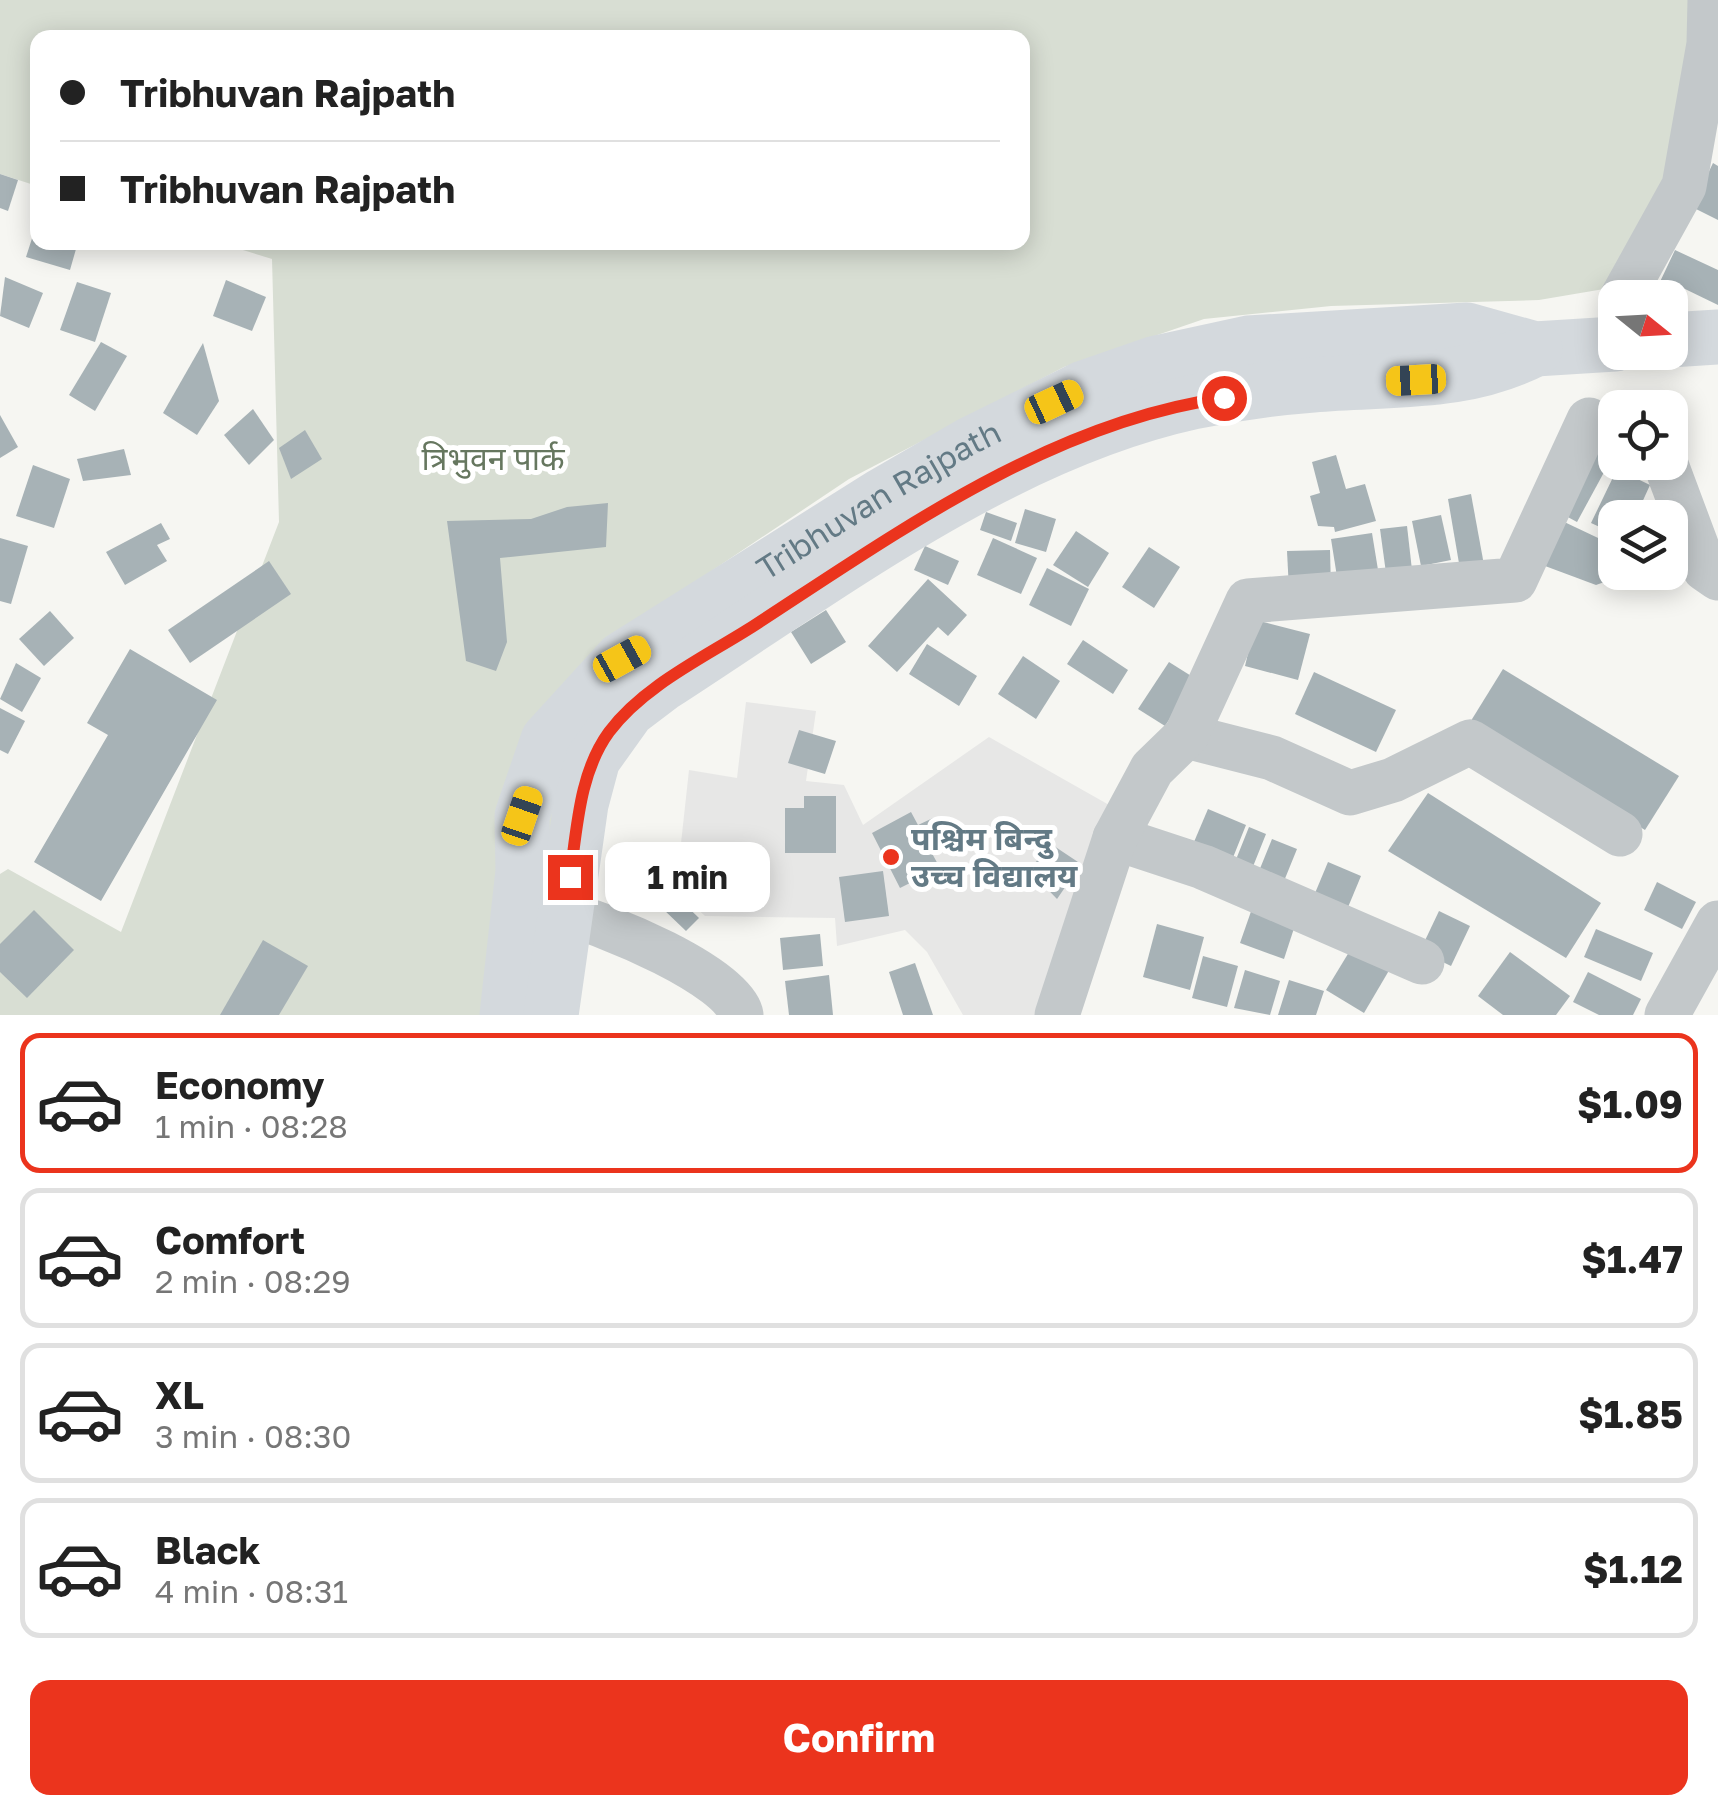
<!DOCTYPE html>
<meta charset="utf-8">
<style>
:root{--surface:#fff;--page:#f6f6f6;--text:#222;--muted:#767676;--line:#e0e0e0;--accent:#eb341d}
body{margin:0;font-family:"Golos Text","Noto Sans Devanagari",sans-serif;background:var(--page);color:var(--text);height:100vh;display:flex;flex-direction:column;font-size:38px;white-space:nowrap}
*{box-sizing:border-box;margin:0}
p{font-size:32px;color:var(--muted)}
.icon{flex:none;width:55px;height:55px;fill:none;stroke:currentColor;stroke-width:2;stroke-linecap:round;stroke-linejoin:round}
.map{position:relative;height:1015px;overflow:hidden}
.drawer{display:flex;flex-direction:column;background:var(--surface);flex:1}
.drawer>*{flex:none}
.guide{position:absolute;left:30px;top:30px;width:1000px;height:220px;border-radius:20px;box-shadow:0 5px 25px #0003;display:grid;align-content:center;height:220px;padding:0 30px;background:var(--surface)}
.needle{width:65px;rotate:108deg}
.fabs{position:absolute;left:1598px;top:280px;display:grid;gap:20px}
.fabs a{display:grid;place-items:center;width:90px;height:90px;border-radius:20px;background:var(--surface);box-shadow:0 5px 25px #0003;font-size:50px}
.end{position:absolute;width:45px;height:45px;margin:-22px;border:12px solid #eb341d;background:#fff;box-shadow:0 0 0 5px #fff}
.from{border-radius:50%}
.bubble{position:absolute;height:70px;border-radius:20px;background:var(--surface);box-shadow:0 5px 25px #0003;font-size:32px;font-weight:700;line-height:70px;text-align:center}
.car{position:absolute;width:30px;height:60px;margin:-30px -15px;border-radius:12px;box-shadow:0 0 8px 2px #0007;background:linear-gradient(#f5c518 24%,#345 0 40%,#f5c518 0 76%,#345 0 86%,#f5c518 0)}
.guide b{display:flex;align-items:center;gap:35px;height:95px;font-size:38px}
.guide b+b{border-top:2px solid var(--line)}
.guide i{width:25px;height:25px;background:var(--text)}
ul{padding:18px 0 0;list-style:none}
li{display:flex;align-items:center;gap:30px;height:140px;margin:0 20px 15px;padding:0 10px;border:5px solid var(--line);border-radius:20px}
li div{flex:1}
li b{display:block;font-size:38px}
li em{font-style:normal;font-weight:700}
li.selected{border-color:var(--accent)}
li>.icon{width:90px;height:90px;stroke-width:1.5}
.cta{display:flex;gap:20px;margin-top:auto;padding:20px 30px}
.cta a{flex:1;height:115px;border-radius:20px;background:var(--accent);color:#fff;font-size:40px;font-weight:700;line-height:115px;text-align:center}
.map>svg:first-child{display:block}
.built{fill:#e7e7e6}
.green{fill:#d8ded3}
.building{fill:#a7b2b6}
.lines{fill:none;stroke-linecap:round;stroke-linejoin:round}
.minor{stroke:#c3c8ca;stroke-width:45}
.highway{stroke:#d4d9dd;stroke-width:55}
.route{stroke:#eb341d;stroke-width:12}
.poi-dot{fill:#eb341d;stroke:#fff;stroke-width:4}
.labels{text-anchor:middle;stroke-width:10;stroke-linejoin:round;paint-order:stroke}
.park-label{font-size:32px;fill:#66775f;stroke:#fff}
.street-label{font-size:32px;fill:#637a85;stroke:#fff}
.poi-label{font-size:32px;font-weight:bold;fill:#637a85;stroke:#fff;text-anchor:start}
</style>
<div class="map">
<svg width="1718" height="1015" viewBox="0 0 1718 1015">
<rect width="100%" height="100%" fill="#f6f6f2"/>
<path class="built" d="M746,702L816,711L806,781L844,785L863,825L989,737L1118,810L1045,1015H963L927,952L905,930L837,946L835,918L705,916L676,889L689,770L737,778Z"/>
<path class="green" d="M0,0H1702L1692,141L1604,289L1539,300L1331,306L1204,319L1064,367L849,479L707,574L593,759L489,1015H0V874L8,869L121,932L279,522L272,259L220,243L1022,242V38H38L37,186L0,174Z"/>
<g class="building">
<path d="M1713,163L1718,166V220L1692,207Z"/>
<path d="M0,174L18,180L8,211L0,208Z"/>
<path d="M37,223L38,242H78L70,270L26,257Z"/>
<path d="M1675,250L1718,270V305L1685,289L1681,297L1658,286Z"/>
<path d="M5,277L43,293L29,328L0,316Z"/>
<path d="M226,280L266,297L252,331L213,316Z"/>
<path d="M77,282L111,293L95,342L60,330Z"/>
<path d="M101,342L127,356L95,411L69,395Z"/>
<path d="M203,343L219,401L197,435L163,413Z"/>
<path d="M253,409L274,440L249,465L224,435Z"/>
<path d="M0,415L18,447L0,458Z"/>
<path d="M305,430L322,459L291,479L279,448Z"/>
<path d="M1592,435L1615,452L1577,522L1553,509Z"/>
<path d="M124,449L131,475L83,481L77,459Z"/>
<path d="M1336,455L1346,489L1365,484L1376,521L1335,532L1334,527L1318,526L1310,496L1320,493L1312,462Z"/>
<path d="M33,465L70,479L54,528L16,516Z"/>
<path d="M1617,469L1650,485L1635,518H1615V534L1591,523Z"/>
<path d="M1471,494L1484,565L1460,569L1448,499Z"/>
<path d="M608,503L606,547L500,558L507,642L496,671L466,661L447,521L531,519L567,507Z"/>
<path d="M1025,509L1056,519L1046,552L1015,543Z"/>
<path d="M986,512L1017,523L1011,541L980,530Z"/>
<path d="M1441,515L1451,560L1421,566L1412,521Z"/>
<path d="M1558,519L1615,546L1610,580L1596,585L1537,563Z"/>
<path d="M161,523L170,539L157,545L167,561L125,585L106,552Z"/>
<path d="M1407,526L1412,570L1386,573L1380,529Z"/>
<path d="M1076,531L1109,553L1088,587L1053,565Z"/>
<path d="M1372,533L1379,576L1338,583L1331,539Z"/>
<path d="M0,538L28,546L11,604L0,601Z"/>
<path d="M993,538L1037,558L1021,594L977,575Z"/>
<path d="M925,546L959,561L948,585L914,570Z"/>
<path d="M1149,547L1180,567L1154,608L1122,587Z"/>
<path d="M1330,550L1331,588L1289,590L1287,551Z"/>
<path d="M269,561L291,594L190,663L168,630Z"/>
<path d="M1047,568L1089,589L1071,626L1029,605Z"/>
<path d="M928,579L967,615L948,636L938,627L897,672L868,646Z"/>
<path d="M826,610L846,642L811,664L791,632Z"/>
<path d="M50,611L74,638L44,666L19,639Z"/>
<path d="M1256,620L1310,634L1298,680L1245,666Z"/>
<path d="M1083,640L1128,670L1113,694L1067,664Z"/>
<path d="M927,644L977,676L959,706L909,674Z"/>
<path d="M130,649L217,700L101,901L34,862L108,735L87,723Z"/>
<path d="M1023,656L1060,681L1036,719L998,694Z"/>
<path d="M1169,662L1196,679L1165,726L1138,709Z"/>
<path d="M16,663L41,678L22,712L0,699Z"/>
<path d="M1503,669L1679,776L1645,830L1469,724Z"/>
<path d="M1314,672L1396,710L1376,752L1295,714Z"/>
<path d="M0,708L25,721L8,754L0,750Z"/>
<path d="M799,730L836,741L825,774L788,763Z"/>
<path d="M1428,793L1601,903L1566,958L1388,851Z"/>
<path d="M804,796H836V853H785V808H804Z"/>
<path d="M1208,809L1246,825L1230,865L1191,849Z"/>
<path d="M911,812L918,825L933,818L942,838L928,846L940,868L900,888L872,833Z"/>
<path d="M1249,827L1266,834L1252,869L1235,862Z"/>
<path d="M1272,839L1297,849L1282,886L1257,876Z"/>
<path d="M1051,844L1081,864L1057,899L1029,870Z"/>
<path d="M1328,862L1361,876L1341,924L1308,910Z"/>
<path d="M883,871L889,916L845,922L839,877Z"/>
<path d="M1657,882L1696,902L1682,929L1644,910Z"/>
<path d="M675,895L699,918L686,931L662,908Z"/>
<path d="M1255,900L1298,916L1284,959L1240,943Z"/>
<path d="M34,910L74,950L27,998L0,972V944Z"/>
<path d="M1439,911L1470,926L1451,966L1420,951Z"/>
<path d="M1157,924L1204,937L1190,990L1143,977Z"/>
<path d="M1596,929L1653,953L1641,981L1584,957Z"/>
<path d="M820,934L823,966L783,970L780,938Z"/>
<path d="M1357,939L1394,962L1364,1013L1326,990Z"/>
<path d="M263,940L308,966L279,1015H220Z"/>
<path d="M1510,952L1570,996L1556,1015H1503L1478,996Z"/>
<path d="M1203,956L1238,966L1227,1007L1192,998Z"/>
<path d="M915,963L933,1015H903L889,972Z"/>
<path d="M1245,970L1280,981L1270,1015L1234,1008Z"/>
<path d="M1588,972L1641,999L1633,1015H1599L1573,1002Z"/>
<path d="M829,975L833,1015H789L785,981Z"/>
<path d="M1289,980L1324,991L1316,1015H1278Z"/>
</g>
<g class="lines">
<g class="minor">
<path d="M1622,298L1684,186L1709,44L1710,0"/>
<path d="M1665,462L1705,569L1718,578"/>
<path d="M1186,736L1272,758L1350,793L1393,780L1470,742L1620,834"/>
<path d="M1115,838L1203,867L1422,962"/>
<path d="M565,914C601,921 735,977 741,1015"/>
<path d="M1057,1015L1115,838L1152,769L1186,736L1248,601L1515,580L1589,420L1615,434"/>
<path d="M1667,1015L1718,923"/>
</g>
<g class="highway">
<path d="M1670,340L1718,337"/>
<path id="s1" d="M507,1015L523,871L522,816L548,740L622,659L881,496L969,445L1084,388L1156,363L1248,343L1467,330L1535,349L1615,344"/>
<path d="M551,1015L581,804L593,759L628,710L661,685C824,580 1001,444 1193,402C1232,394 1274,388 1313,385C1391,378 1464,386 1535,349"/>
</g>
</g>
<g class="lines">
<path class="route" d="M570,877C577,829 579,773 609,732C644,685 707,656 755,625C898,532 1051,422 1224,398"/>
</g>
<circle class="poi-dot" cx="891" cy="857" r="10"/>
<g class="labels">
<g class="park-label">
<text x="493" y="470">त्रिभुवन पार्क</text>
</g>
<g class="street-label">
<text dy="11" stroke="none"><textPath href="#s1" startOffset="692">Tribhuvan Rajpath</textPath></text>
</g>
<g class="poi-label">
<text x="911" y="850">पश्चिम बिन्दु<tspan x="911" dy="37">उच्च विद्यालय</tspan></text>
</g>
</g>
</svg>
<div class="fabs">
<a><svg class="needle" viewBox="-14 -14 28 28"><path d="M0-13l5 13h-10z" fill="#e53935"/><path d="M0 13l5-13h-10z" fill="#767676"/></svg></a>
<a><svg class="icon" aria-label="locate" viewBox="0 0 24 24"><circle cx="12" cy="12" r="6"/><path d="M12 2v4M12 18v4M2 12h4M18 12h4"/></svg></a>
<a><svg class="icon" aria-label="layers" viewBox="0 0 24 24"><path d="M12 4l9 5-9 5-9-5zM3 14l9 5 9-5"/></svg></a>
</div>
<i class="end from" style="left:1224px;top:398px"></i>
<i class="end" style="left:570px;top:877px"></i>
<div class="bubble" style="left:605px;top:842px;width:165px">1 min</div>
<i class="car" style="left:1416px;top:380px;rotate:267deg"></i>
<i class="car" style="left:1054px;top:402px;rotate:65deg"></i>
<i class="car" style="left:622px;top:659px;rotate:61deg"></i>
<i class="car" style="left:522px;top:816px;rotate:19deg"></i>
<div class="guide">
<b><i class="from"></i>Tribhuvan Rajpath</b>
<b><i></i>Tribhuvan Rajpath</b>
</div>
</div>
<section class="drawer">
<ul>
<li class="selected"><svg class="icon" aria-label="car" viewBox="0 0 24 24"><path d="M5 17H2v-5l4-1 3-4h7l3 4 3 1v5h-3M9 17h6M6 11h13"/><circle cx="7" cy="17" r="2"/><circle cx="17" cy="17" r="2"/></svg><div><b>Economy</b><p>1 min · 08:28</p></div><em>$1.09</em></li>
<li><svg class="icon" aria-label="car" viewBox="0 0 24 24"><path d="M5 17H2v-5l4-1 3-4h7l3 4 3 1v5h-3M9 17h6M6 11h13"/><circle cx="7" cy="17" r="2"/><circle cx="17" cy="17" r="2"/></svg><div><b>Comfort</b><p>2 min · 08:29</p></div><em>$1.47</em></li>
<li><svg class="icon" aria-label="car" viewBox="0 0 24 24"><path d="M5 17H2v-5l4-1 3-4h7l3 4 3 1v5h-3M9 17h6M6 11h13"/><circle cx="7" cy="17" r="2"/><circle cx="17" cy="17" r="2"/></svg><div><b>XL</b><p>3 min · 08:30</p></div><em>$1.85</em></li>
<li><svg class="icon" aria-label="car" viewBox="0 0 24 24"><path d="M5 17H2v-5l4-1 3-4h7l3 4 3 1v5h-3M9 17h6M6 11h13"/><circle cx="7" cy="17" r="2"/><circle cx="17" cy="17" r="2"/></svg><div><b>Black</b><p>4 min · 08:31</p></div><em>$1.12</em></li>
</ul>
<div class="cta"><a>Confirm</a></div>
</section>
